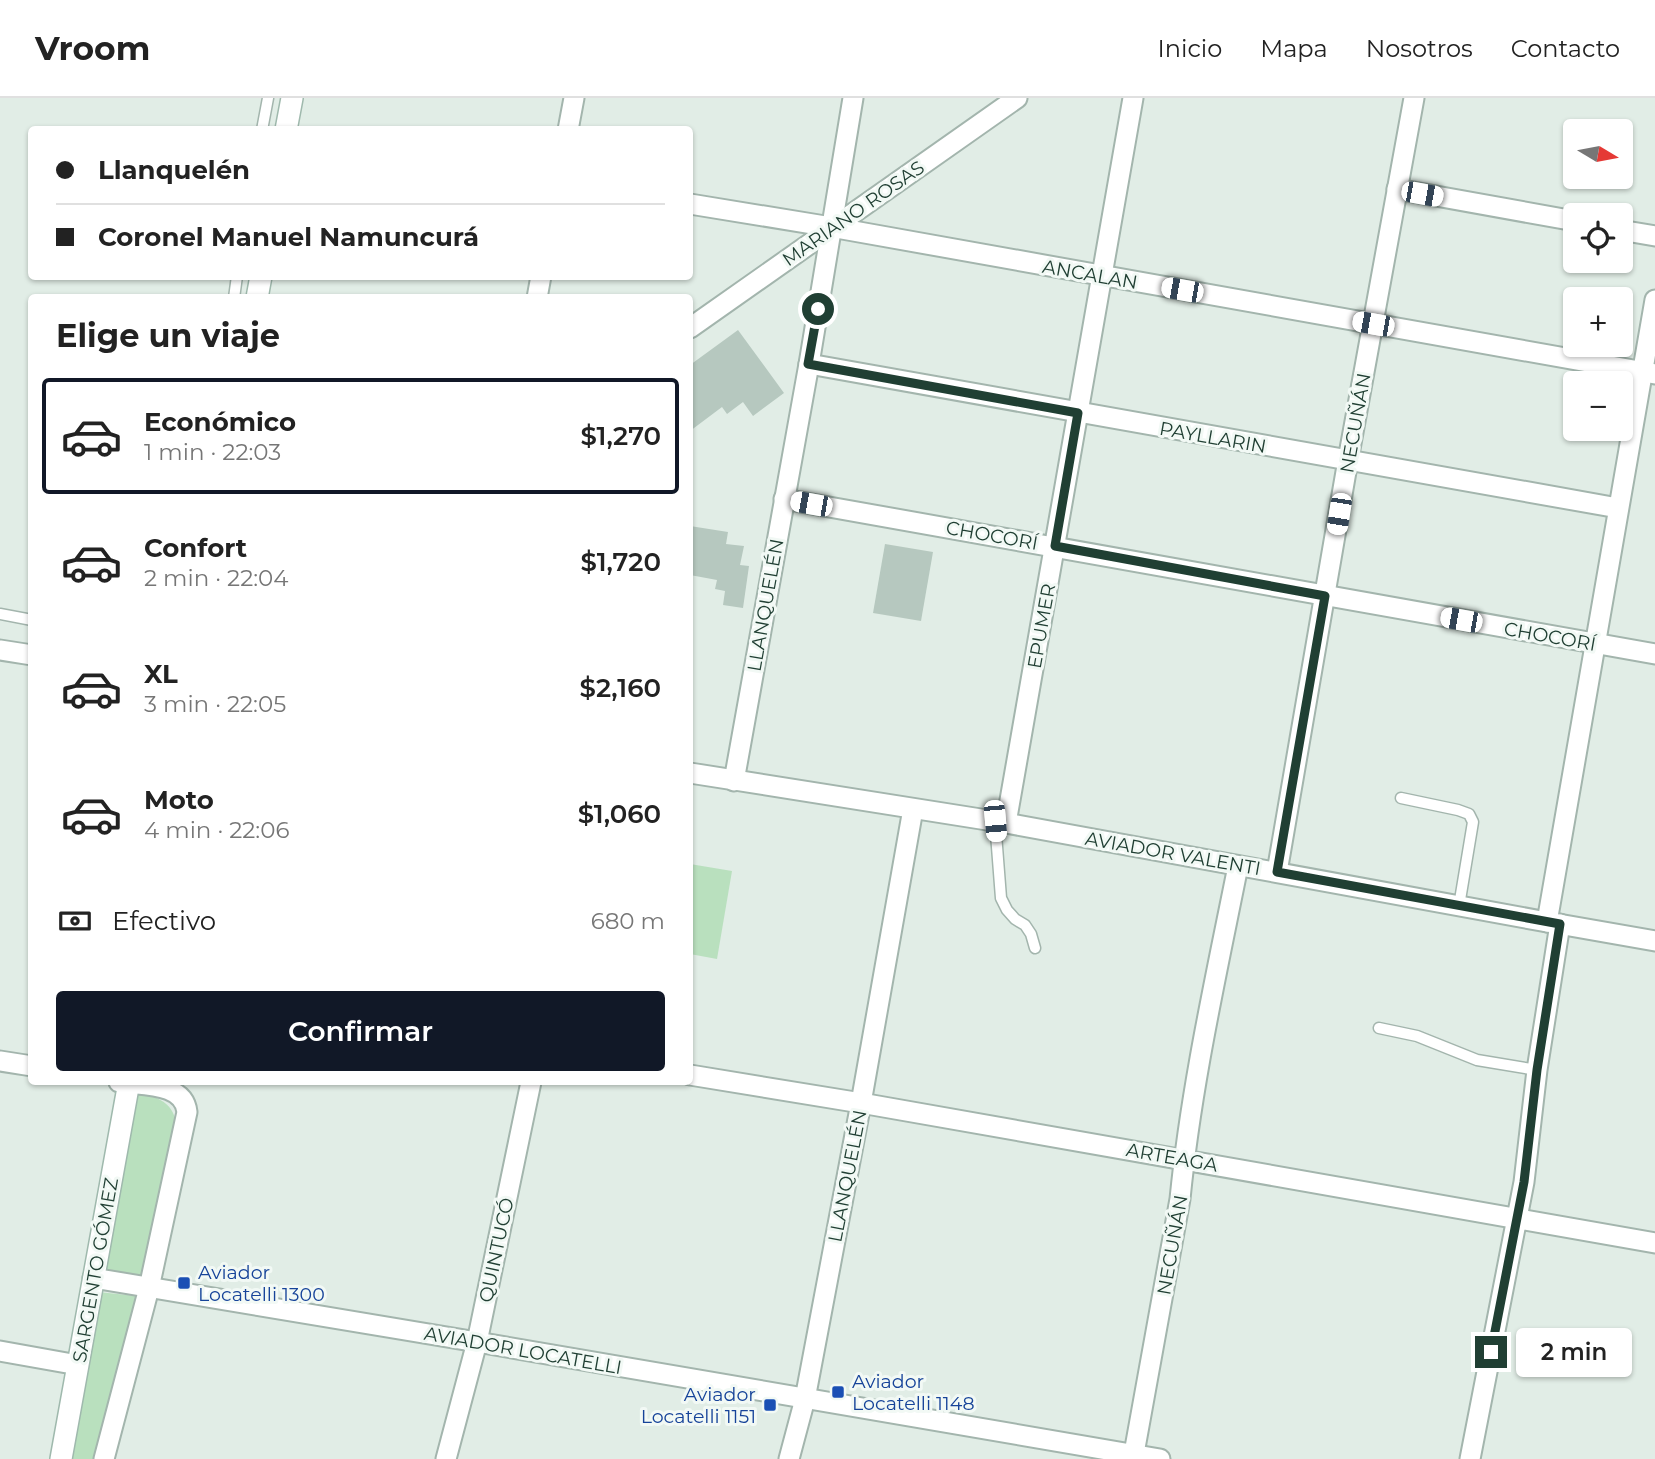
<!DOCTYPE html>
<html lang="es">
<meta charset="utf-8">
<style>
:root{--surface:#fff;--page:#f6f6f6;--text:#222;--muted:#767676;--line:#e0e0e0;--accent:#111827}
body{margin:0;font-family:Montserrat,sans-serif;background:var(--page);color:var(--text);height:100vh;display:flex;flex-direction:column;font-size:26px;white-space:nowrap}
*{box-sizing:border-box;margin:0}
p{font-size:23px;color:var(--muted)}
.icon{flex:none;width:38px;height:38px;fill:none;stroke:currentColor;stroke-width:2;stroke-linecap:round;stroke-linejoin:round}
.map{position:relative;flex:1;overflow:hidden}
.details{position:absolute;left:28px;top:196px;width:665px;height:791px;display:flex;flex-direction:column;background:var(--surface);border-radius:7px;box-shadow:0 2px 5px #0004}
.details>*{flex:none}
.banner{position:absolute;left:28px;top:28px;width:665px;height:154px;border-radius:7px;box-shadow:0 2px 5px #0004;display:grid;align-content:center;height:154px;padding:0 28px;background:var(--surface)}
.needle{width:46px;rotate:100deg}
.buttons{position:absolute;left:1563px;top:21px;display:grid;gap:14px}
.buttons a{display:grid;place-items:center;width:70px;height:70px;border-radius:7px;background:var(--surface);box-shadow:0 2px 5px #0004;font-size:35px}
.end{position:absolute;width:32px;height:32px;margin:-16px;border:9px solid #203f33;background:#fff;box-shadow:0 0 0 4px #fff}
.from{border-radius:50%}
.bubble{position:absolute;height:49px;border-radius:7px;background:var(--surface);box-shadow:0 2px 5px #0004;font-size:23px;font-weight:600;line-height:49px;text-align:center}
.car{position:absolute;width:21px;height:42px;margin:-21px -10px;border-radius:9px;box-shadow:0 0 5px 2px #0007;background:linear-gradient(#fff 24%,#345 0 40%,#fff 0 76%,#345 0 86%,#fff 0)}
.banner b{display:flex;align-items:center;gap:24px;height:66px;font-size:26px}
.banner b+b{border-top:2px solid var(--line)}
.banner i{width:18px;height:18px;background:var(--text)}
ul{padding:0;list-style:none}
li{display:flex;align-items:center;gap:21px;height:116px;margin:0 14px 10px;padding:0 14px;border:4px solid transparent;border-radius:7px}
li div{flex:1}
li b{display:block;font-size:26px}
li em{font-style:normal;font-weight:600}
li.on{border-color:var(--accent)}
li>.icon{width:63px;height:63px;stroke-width:1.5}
h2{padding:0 28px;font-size:32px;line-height:84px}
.pay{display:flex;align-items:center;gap:18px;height:77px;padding:0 28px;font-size:26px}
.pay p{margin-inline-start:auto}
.cta{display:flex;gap:14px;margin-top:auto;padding:14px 28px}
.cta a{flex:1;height:80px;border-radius:7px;background:var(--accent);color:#fff;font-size:28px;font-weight:600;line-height:80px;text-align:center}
header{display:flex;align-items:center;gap:42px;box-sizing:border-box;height:98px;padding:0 35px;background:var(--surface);border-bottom:2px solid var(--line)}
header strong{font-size:33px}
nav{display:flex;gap:38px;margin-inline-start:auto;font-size:24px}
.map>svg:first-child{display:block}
.green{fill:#b9e0be}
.building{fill:#b6c8bf}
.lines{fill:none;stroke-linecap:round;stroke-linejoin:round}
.lane-casing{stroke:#a3b5ad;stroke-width:13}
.street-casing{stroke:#a3b5ad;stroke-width:23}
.secondary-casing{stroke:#9fb9ad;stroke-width:24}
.lane{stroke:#fff;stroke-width:10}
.street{stroke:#fff;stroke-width:19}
.secondary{stroke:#fff;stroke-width:21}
.route{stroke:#203f33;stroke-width:9}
.transit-dot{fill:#1a4fb4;stroke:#f2f9f5;stroke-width:2.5}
.labels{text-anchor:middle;stroke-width:6;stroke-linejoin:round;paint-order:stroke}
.street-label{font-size:19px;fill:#203f33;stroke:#f2f9f5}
.transit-label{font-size:19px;fill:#164399;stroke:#f2f9f5;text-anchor:start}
</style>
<header>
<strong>Vroom</strong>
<nav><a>Inicio</a><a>Mapa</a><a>Nosotros</a><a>Contacto</a></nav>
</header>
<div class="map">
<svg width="1655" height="1361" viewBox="0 0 1655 1361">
<rect width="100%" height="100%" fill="#e1ede6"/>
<g class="green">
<path d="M690,766L732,773L717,861L690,856Z"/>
<path d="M139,993C155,1000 170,1002 175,1020L143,1182L105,1171Z"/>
<path d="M98,1194L137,1198L96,1361H68Z"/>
</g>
<g class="building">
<path d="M738,232L784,295L753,318L743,304L727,316L722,309L690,333V267Z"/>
<path d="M690,428L728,434L726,446L744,448L740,467L749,468L743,510L723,507L725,493L715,491L717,482L690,477Z"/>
<path d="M885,446L933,454L921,523L873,515Z"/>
</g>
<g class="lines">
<defs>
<g id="lane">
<path d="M262,32L268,0"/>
<path d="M234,200L237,178"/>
<path d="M0,516L32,522"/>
<path d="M1401,700L1458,712L1469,716L1473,724L1459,808"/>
<path d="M995,723L1001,800L1007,812L1015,821L1025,827L1031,836L1035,850"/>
<path d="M1379,930L1417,938L1477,962L1537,972"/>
</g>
<g id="street">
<path d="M568,32L574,0"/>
<path d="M1397,91L1575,123"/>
<path d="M690,106L831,129L1655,276"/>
<path d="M1620,132L1655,138"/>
<path d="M537,200L541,178"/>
<path d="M690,230L1017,0"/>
<path d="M809,266L1618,410"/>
<path d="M784,401L1655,556"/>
<path d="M0,552L32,557"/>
<path d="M690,675L1006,725L1547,824L1655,843"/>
<path d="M734,683L809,266L853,0"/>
<path d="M1006,725C1048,483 1089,241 1133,0"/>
<path d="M1277,774L1348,362L1414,0"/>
<path d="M1547,824L1655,202"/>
<path d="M0,963L32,968"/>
<path d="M690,977L861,1005L1655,1145"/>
<path d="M93,1180L477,1244L1160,1361"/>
<path d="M0,1253L78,1267"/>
<path d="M104,1361L149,1190L187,1014C184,984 141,988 119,984"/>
<path d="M446,1361L477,1244L531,984"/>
<path d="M789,1361L805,1301L861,1005L913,711"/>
<path d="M1133,1361L1180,1101C1191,989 1216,878 1238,768"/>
<path d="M1470,1361L1524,1084L1537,972L1560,826"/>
</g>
<g id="secondary">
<path d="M286,32L292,0"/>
<path d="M257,200L261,178"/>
<path d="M61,1361L129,984"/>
</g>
</defs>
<use href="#lane" class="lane-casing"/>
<use href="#street" class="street-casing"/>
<use href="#secondary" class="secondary-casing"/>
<use href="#lane" class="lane"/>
<use href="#street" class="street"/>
<use href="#secondary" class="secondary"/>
</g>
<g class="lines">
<path class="route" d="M818,211L808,266L1078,315L1055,448L1325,498L1277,774L1560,826L1537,972L1524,1084L1491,1254"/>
</g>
<g class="transit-dot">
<rect x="177" y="1178" width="14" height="14" rx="3.5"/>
<rect x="831" y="1287" width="14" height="14" rx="3.5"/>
<rect x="763" y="1300" width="14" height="14" rx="3.5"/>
</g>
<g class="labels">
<g class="street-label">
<text transform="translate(853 115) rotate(-35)" y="7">MARIANO ROSAS</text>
<text transform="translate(1090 176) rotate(10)" y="7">ANCALAN</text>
<text transform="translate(1355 325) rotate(-80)" y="7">NECUÑÁN</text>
<text transform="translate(1213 339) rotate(10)" y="7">PAYLLARIN</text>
<text transform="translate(992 437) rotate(10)" y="7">CHOCORÍ</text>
<text transform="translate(765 507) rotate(-80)" y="7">LLANQUELÉN</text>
<text transform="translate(1041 528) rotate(-80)" y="7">EPUMER</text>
<text transform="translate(1550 538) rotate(10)" y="7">CHOCORÍ</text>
<text transform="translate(1173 755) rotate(10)" y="7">AVIADOR VALENTI</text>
<text transform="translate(1172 1059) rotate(10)" y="7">ARTEAGA</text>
<text transform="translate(847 1078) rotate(-79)" y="7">LLANQUELÉN</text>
<text transform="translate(1172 1147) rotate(-80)" y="7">NECUÑÁN</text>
<text transform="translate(496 1152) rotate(-78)" y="7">QUINTUCÓ</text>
<text transform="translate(95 1172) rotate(-80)" y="7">SARGENTO GÓMEZ</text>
<text transform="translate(523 1252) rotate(10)" y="7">AVIADOR LOCATELLI</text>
</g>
<g class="transit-label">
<text x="198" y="1181">Aviador<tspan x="198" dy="22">Locatelli 1300</tspan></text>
<text x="852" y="1290">Aviador<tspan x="852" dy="22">Locatelli 1148</tspan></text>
<text x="756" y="1303" text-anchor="end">Aviador<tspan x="756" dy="22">Locatelli 1151</tspan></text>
</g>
</g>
</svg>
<div class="buttons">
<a><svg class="needle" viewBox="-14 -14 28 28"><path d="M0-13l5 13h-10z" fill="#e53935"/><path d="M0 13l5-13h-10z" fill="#767676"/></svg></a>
<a><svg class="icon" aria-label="locate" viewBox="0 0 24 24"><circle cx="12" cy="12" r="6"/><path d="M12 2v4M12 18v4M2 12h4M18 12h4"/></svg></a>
<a>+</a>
<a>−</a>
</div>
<i class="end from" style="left:818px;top:211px"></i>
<i class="end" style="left:1491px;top:1254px"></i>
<div class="bubble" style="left:1516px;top:1230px;width:116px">2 min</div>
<i class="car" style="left:1422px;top:96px;rotate:100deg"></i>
<i class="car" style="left:1182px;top:192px;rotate:280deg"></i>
<i class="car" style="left:1373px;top:226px;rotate:280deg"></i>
<i class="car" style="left:811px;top:406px;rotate:280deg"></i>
<i class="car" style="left:1339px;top:416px;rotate:189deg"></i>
<i class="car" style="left:1461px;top:522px;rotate:280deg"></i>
<i class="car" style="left:995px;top:723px;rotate:175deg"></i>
<div class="banner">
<b><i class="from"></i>Llanquelén</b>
<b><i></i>Coronel Manuel Namuncurá</b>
</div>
<section class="details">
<h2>Elige un viaje</h2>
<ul>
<li class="on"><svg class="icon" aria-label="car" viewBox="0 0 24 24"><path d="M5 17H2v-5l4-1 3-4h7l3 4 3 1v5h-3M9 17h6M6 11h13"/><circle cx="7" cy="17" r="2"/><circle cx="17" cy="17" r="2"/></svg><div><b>Económico</b><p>1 min · 22:03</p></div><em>$1,270</em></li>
<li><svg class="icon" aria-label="car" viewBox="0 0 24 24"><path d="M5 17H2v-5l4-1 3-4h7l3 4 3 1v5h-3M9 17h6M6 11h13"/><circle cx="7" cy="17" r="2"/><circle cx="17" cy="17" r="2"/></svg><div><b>Confort</b><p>2 min · 22:04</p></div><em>$1,720</em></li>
<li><svg class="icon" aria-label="car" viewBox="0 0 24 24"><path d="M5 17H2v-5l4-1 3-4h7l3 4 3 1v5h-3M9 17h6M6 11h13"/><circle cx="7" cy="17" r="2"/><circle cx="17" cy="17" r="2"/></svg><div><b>XL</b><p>3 min · 22:05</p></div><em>$2,160</em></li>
<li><svg class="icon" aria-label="car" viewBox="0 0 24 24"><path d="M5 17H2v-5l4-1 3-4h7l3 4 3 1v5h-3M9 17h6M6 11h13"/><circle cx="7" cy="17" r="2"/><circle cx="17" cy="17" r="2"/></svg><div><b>Moto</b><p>4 min · 22:06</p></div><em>$1,060</em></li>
</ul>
<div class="pay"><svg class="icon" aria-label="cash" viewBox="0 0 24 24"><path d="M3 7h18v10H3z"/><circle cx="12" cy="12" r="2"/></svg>Efectivo<p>680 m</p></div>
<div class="cta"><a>Confirmar</a></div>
</section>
</div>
